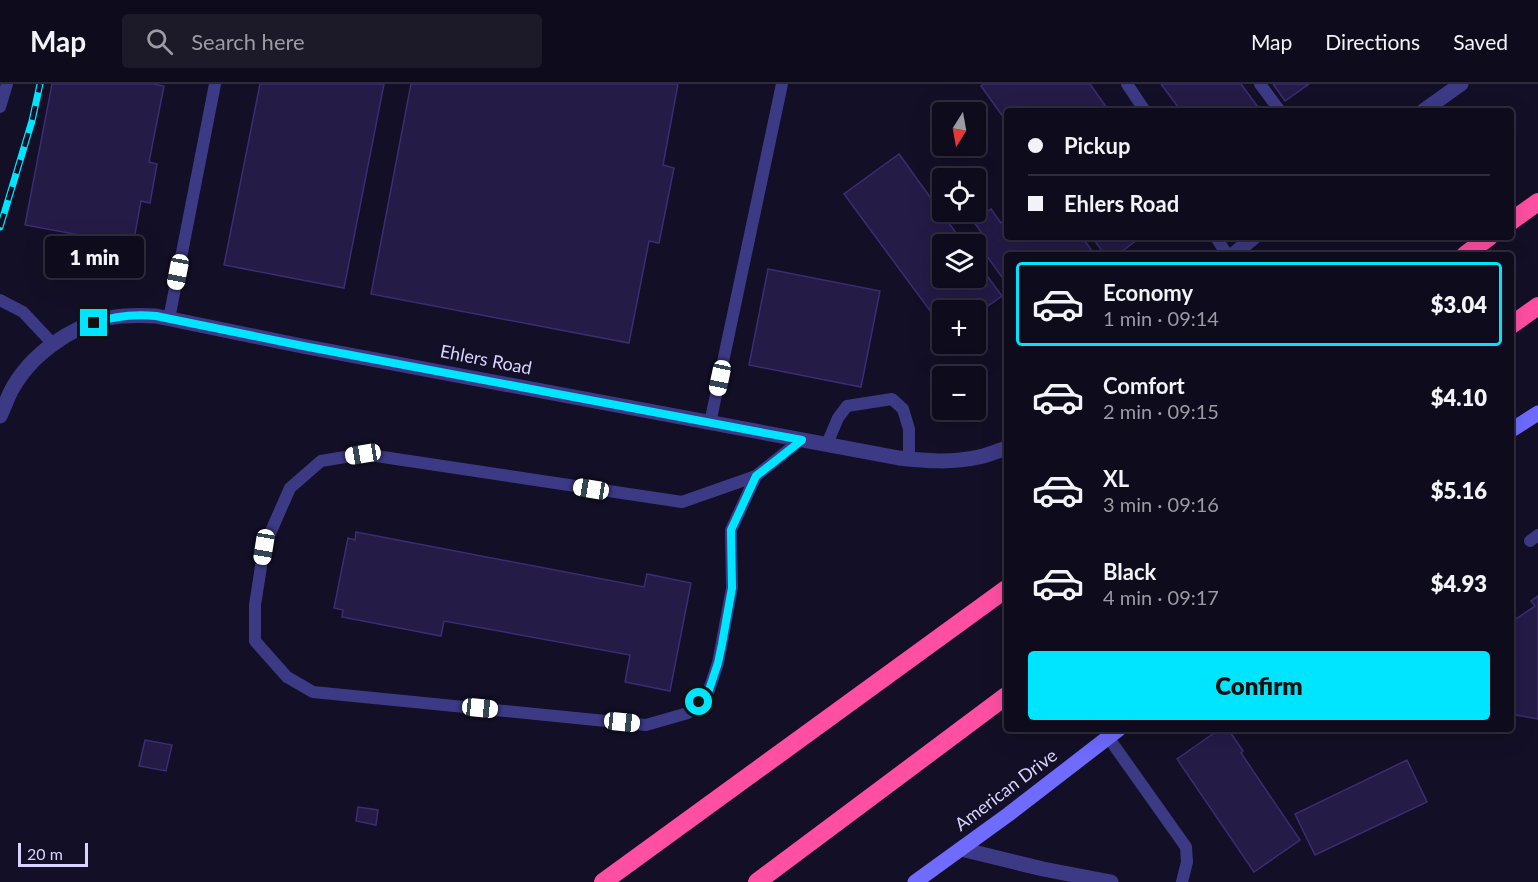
<!DOCTYPE html>
<meta charset="utf-8">
<style>
:root{--surface:#0e0b1c;--page:#1c1929;--text:#f1f3f6;--muted:#9b9ba3;--line:#2e2b3b;--accent:#00e5ff}
body{margin:0;font-family:Lato,sans-serif;background:var(--page);color:var(--text);height:100vh;display:flex;flex-direction:column;font-size:22px;white-space:nowrap}
*{box-sizing:border-box;margin:0}
p{font-size:20px;color:var(--muted)}
.icon{flex:none;width:33px;height:33px;fill:none;stroke:currentColor;stroke-width:2;stroke-linecap:round;stroke-linejoin:round}
.map{position:relative;flex:1;overflow:hidden}
.panel{position:absolute;left:1004px;top:168px;width:510px;height:480px;display:flex;flex-direction:column;background:var(--surface);border-radius:6px;box-shadow:0 6px 24px #0002,0 0 0 2px var(--line)}
.panel>*{flex:none}
.banner{position:absolute;left:1004px;top:24px;width:510px;height:132px;border-radius:6px;box-shadow:0 6px 24px #0002,0 0 0 2px var(--line);display:grid;align-content:center;height:132px;padding:0 24px;background:var(--surface)}
.needle{width:39px;rotate:191deg}
.buttons{position:absolute;left:932px;top:18px;display:grid;gap:12px}
.buttons a{display:grid;place-items:center;width:54px;height:54px;border-radius:6px;background:var(--surface);box-shadow:0 6px 24px #0002,0 0 0 2px var(--line);font-size:30px}
.scale{position:absolute;left:18px;bottom:15px;width:70px;box-sizing:border-box;padding-left:6px;border:3px solid #d9d4ff;border-top:0;font-size:16px;line-height:21px;white-space:nowrap;color:#d9d4ff;-webkit-text-stroke:4px #130f26;paint-order:stroke}
.end{position:absolute;width:27px;height:27px;margin:-14px;border:8px solid #00e5ff;background:#111;box-shadow:0 0 0 3px #111}
.from{border-radius:50%}
.bubble{position:absolute;height:42px;border-radius:6px;background:var(--surface);box-shadow:0 6px 24px #0002,0 0 0 2px var(--line);font-size:20px;font-weight:800;line-height:42px;text-align:center}
.car{position:absolute;width:18px;height:36px;margin:-18px -9px;border-radius:8px;box-shadow:0 0 4px 2px #0007;background:linear-gradient(#fff 24%,#345 0 40%,#fff 0 76%,#345 0 86%,#fff 0)}
.banner b{display:flex;align-items:center;gap:21px;height:57px;font-size:22px}
.banner b+b{border-top:2px solid var(--line)}
.banner i{width:15px;height:15px;background:var(--text)}
ul{padding:10px 0 0;list-style:none}
li{display:flex;align-items:center;gap:18px;height:84px;margin:0 12px 9px;padding:0 12px;border:3px solid transparent;border-radius:6px}
li div{flex:1}
li b{display:block;font-size:22px}
li em{font-style:normal;font-weight:800}
li.active{border-color:var(--accent)}
li>.icon{width:54px;height:54px;stroke-width:1.5}
.cta{display:flex;gap:12px;margin-top:auto;padding:12px 24px}
.cta a{flex:1;height:69px;border-radius:6px;background:var(--accent);color:#111;font-size:24px;font-weight:800;line-height:69px;text-align:center}
header{display:flex;align-items:center;gap:36px;box-sizing:border-box;height:84px;padding:0 30px;background:var(--surface);border-bottom:2px solid var(--line)}
header strong{font-size:28px}
nav{display:flex;gap:33px;margin-inline-start:auto;font-size:21px}
.search{width:420px;height:54px;background:var(--page);display:flex;align-items:center;gap:15px;box-sizing:border-box;padding:0 21px;border-radius:6px;color:var(--muted);font-size:22px}
.map>svg:first-child{display:block}
.building{fill:#241b47;stroke:#3b2d73;stroke-width:1.5}
.lines{fill:none;stroke-linecap:round;stroke-linejoin:round}
.lane{stroke:#3d3a85;stroke-width:12}
.street{stroke:#3d3a85;stroke-width:15}
.secondary{stroke:#6f6bff;stroke-width:15}
.highway{stroke:#ff4fa3;stroke-width:18}
.rail-casing{stroke:#00e5ff;stroke-width:7}
.rail{stroke:#130f26;stroke-width:4.5;stroke-dasharray:14;stroke-linecap:butt}
.route{stroke:#00e5ff;stroke-width:8}
.labels{text-anchor:middle;stroke-width:4.5;stroke-linejoin:round;paint-order:stroke}
.street-label{font-size:18px;fill:#d9d4ff;stroke:#130f26}
</style>
<header>
<strong>Map</strong>
<div class="search"><svg class="icon" aria-label="search" viewBox="0 0 24 24"><circle cx="10" cy="10" r="6"/><path d="M15 15l6 6"/></svg>Search here</div>
<nav><a>Map</a><a>Directions</a><a>Saved</a></nav>
</header>
<div class="map">
<svg width="1538" height="798" viewBox="0 0 1538 798">
<rect width="100%" height="100%" fill="#130f26"/>
<g class="building">
<path d="M52,0H153L164,2L149,78L157,80L150,119L141,117L133,161L25,141Z"/>
<path d="M260,0H384L344,204L224,181Z"/>
<path d="M411,0H678L663,81L674,84L659,159L649,157L629,259L371,210Z"/>
<path d="M983,0H1090L1109,27H1006V37L981,2Z"/>
<path d="M1161,0H1241L1261,27H1181Z"/>
<path d="M1273,0H1309L1285,17Z"/>
<path d="M899,70L964,160H942V194H975V175L1002,212L975,231V226H942V243L844,110Z"/>
<path d="M991,125L1001,139L1006,136V153H1082L1095,171H1006V199L977,158L984,152L973,137Z"/>
<path d="M1092,153H1141L1117,171H1105Z"/>
<path d="M768,185L880,207L861,303L749,281Z"/>
<path d="M356,448L644,503L647,490L691,499L670,607L625,598L630,571L444,537L441,552L342,533L343,526L334,524L348,454L355,456Z"/>
<path d="M1538,512V635L1510,630V551L1513,537L1535,522L1531,517Z"/>
<path d="M1220,645H1228L1243,667L1241,669L1300,756L1254,788L1177,675Z"/>
<path d="M145,656L172,661L166,687L139,682Z"/>
<path d="M1407,676L1427,718L1315,771L1295,730Z"/>
<path d="M358,723L378,726L376,741L356,737Z"/>
</g>
<g class="lines">
<g class="lane">
<path d="M1127,0L1145,27"/>
<path d="M1260,0L1280,27"/>
<path d="M0,23L7,0"/>
<path d="M1216,153L1227,171"/>
<path d="M0,216L23,228L53,260"/>
<path d="M169,235L215,0"/>
<path d="M710,339L782,0"/>
<path d="M827,360L838,334L847,322L892,315L903,325L909,345V375"/>
<path d="M756,392L682,418L363,370L321,377L290,404L264,463L255,521V557L287,593L313,608L646,641L688,629L709,606L718,579L732,504L731,446L756,392L802,355"/>
<path d="M1530,457L1538,451"/>
<path d="M1108,653L1186,763L1187,778L1182,798"/>
</g>
<g class="street">
<path d="M1423,27L1461,0"/>
<path d="M1233,171L1254,153"/>
<path d="M0,332C4,324 7,315 11,307C30,271 70,243 109,234C124,231 140,231 156,232L302,262L899,374C926,377 952,379 979,373C988,371 998,367 1006,364"/>
<path d="M961,765L1043,785L1111,798"/>
</g>
<g class="secondary">
<path d="M1510,347L1538,329"/>
<path d="M915,798L1009,730L1119,645"/>
</g>
<g class="highway">
<path d="M1510,138L1538,118"/>
<path d="M1465,171L1489,153"/>
<path d="M1510,242L1538,222"/>
<path d="M603,798L1006,505"/>
<path d="M757,798L1006,612"/>
</g>
<defs>
<path id="rail" d="M0,143L32,37L40,0"/>
</defs>
<use href="#rail" class="rail-casing"/>
<use href="#rail" class="rail"/>
</g>
<g class="lines">
<path class="route" d="M94,239C114,232 135,230 156,232L303,262L802,356L756,392L731,446L732,504L722,560L718,579L709,606L699,618"/>
</g>
<g class="labels">
<g class="street-label">
<text transform="translate(486 276) rotate(11)" y="6">Ehlers Road</text>
<text transform="translate(1006 706) rotate(-37)" y="6">American Drive</text>
</g>
</g>
</svg>
<div class="buttons">
<a><svg class="needle" viewBox="-14 -14 28 28"><path d="M0-13l5 13h-10z" fill="#e53935"/><path d="M0 13l5-13h-10z" fill="#9b9ba3"/></svg></a>
<a><svg class="icon" aria-label="locate" viewBox="0 0 24 24"><circle cx="12" cy="12" r="6"/><path d="M12 2v4M12 18v4M2 12h4M18 12h4"/></svg></a>
<a><svg class="icon" aria-label="layers" viewBox="0 0 24 24"><path d="M12 4l9 5-9 5-9-5zM3 14l9 5 9-5"/></svg></a>
<a>+</a>
<a>−</a>
</div>
<div class="scale">20 m</div>
<i class="end from" style="left:699px;top:618px"></i>
<i class="end" style="left:94px;top:239px"></i>
<div class="bubble" style="left:45px;top:152px;width:99px">1 min</div>
<i class="car" style="left:178px;top:188px;rotate:191deg"></i>
<i class="car" style="left:720px;top:294px;rotate:192deg"></i>
<i class="car" style="left:363px;top:370px;rotate:261deg"></i>
<i class="car" style="left:591px;top:405px;rotate:279deg"></i>
<i class="car" style="left:264px;top:463px;rotate:189deg"></i>
<i class="car" style="left:480px;top:624px;rotate:96deg"></i>
<i class="car" style="left:622px;top:638px;rotate:96deg"></i>
<div class="banner">
<b><i class="from"></i>Pickup</b>
<b><i></i>Ehlers Road</b>
</div>
<section class="panel">
<ul>
<li class="active"><svg class="icon" aria-label="car" viewBox="0 0 24 24"><path d="M5 17H2v-5l4-1 3-4h7l3 4 3 1v5h-3M9 17h6M6 11h13"/><circle cx="7" cy="17" r="2"/><circle cx="17" cy="17" r="2"/></svg><div><b>Economy</b><p>1 min · 09:14</p></div><em>$3.04</em></li>
<li><svg class="icon" aria-label="car" viewBox="0 0 24 24"><path d="M5 17H2v-5l4-1 3-4h7l3 4 3 1v5h-3M9 17h6M6 11h13"/><circle cx="7" cy="17" r="2"/><circle cx="17" cy="17" r="2"/></svg><div><b>Comfort</b><p>2 min · 09:15</p></div><em>$4.10</em></li>
<li><svg class="icon" aria-label="car" viewBox="0 0 24 24"><path d="M5 17H2v-5l4-1 3-4h7l3 4 3 1v5h-3M9 17h6M6 11h13"/><circle cx="7" cy="17" r="2"/><circle cx="17" cy="17" r="2"/></svg><div><b>XL</b><p>3 min · 09:16</p></div><em>$5.16</em></li>
<li><svg class="icon" aria-label="car" viewBox="0 0 24 24"><path d="M5 17H2v-5l4-1 3-4h7l3 4 3 1v5h-3M9 17h6M6 11h13"/><circle cx="7" cy="17" r="2"/><circle cx="17" cy="17" r="2"/></svg><div><b>Black</b><p>4 min · 09:17</p></div><em>$4.93</em></li>
</ul>
<div class="cta"><a>Confirm</a></div>
</section>
</div>
